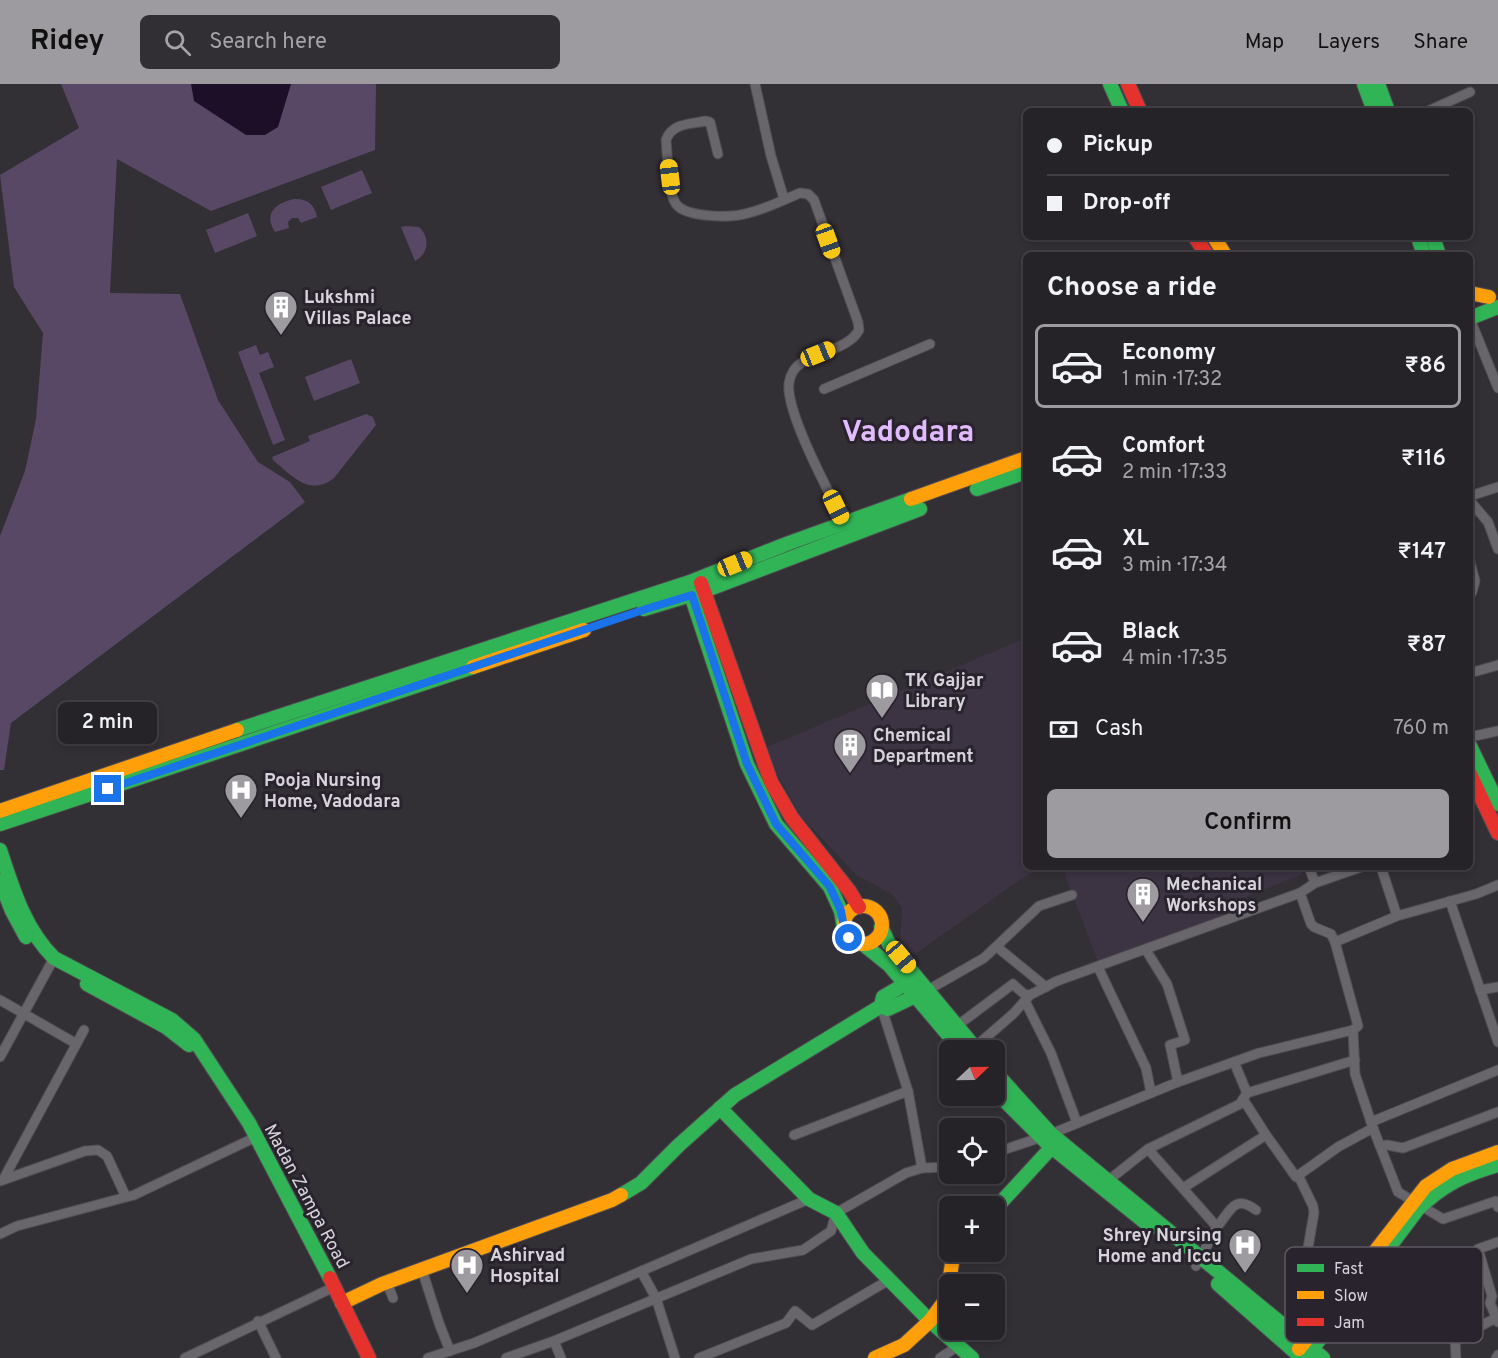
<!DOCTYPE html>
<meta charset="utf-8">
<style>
:root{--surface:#262328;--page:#322f34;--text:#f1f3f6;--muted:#a4a4a8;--line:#424045;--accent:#9d9aa0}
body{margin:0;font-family:Overpass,sans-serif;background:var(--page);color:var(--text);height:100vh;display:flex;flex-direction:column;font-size:22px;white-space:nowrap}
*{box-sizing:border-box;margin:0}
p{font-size:20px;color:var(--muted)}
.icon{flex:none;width:33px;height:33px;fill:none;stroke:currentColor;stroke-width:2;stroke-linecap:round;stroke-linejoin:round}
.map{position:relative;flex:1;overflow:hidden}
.details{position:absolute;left:1023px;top:168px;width:450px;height:618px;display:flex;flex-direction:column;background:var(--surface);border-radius:9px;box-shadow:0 3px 9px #0003,0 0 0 2px var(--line)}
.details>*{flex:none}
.guide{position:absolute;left:1023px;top:24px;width:450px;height:132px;border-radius:9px;box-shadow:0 3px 9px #0003,0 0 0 2px var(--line);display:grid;align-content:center;height:132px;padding:0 24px;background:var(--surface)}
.needle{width:39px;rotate:68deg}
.tools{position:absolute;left:939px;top:956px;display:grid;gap:12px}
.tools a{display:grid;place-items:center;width:66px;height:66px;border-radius:9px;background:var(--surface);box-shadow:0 3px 9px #0003,0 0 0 2px var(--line);font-size:30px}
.end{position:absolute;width:27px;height:27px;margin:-14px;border:8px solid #1a73e8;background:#fff;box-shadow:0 0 0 3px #fff}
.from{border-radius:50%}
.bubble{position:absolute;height:42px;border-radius:9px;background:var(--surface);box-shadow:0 3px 9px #0003,0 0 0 2px var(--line);font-size:20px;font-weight:600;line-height:42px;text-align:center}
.car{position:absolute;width:18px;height:36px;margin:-18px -9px;border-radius:8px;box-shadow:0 0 4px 2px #0007;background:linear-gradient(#f5c518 24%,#345 0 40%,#f5c518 0 76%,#345 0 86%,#f5c518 0)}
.guide b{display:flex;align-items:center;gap:21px;height:57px;font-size:22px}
.guide b+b{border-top:2px solid var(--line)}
.guide i{width:15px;height:15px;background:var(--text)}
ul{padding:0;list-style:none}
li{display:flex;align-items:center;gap:18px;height:84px;margin:0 12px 9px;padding:0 12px;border:3px solid transparent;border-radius:9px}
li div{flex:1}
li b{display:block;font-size:22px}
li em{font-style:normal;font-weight:600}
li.selected{border-color:var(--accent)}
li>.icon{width:54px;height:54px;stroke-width:1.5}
h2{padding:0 24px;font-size:27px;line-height:72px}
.pay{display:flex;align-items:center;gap:15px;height:66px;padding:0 24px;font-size:22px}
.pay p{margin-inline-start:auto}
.primary-button{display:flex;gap:12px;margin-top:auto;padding:12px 24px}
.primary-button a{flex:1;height:69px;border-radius:9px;background:var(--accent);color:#111;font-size:24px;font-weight:600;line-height:69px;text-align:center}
header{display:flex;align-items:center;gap:36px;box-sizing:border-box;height:84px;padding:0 30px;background:var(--accent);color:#111}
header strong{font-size:28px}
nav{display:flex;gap:33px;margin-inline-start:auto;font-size:21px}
.search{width:420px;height:54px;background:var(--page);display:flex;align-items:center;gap:15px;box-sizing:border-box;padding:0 21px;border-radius:9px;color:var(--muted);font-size:22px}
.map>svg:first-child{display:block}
.built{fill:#3c3343}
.green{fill:#584865}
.water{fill:#1e0f28}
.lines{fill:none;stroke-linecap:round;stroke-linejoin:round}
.street-casing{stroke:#504c52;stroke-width:11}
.fast-casing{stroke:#504c52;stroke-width:16}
.slow-casing{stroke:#504c52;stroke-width:16}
.jam-casing{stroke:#504c52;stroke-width:16}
.street{stroke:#68666b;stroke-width:9}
.fast{stroke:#30b455;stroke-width:14}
.slow{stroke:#ff9f0a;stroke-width:14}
.jam{stroke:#e5322d;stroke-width:14}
.route{stroke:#1a73e8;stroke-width:8}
.labels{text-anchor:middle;stroke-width:6;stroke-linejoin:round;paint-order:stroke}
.poi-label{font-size:18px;font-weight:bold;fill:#d7d3da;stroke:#29232e;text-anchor:start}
.street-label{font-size:18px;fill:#d7d3da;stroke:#29232e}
.town-label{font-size:30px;font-weight:bold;fill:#e1bbfe;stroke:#29232e}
.key{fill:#29232e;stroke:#5d5862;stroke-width:1.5}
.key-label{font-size:16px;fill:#d7d3da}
</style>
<header>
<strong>Ridey</strong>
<div class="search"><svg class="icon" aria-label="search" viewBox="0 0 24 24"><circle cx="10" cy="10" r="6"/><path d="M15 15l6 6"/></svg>Search here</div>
<nav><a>Map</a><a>Layers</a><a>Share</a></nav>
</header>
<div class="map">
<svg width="1498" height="1274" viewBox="0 0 1498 1274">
<rect width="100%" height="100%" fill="#322f35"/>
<g class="built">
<path d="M1026,554V783H1044L1021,795L914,871L900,858L902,824L893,811L856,791L800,731L777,690L767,663Z"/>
<path d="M1062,783H1301L1303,790L1236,817L1239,827L1098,878Z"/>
</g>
<g class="green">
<path d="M61,0H376L375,66L211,127L117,75L110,209L180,210L218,316L258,378L290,398L305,418L11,639L4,686H0V452L25,387L36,335L43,249L14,203L0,91L79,44Z"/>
<path d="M362,86L372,109L331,126L321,103Z"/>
<path d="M294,115C306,114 315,120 317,133L301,139L298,134H292L288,138L289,144L275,148C263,129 276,119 294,115Z"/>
<path d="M248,129L257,152L215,169L206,146Z"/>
<path d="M406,142L419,143C430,153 429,170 415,177L401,143Z"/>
<path d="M256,261L260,271L268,268L274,283L259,289L285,356L273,361L238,268Z"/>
<path d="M351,275L360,299L314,317L305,293Z"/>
<path d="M366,330L373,333L376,341L334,394C310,413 292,392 273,376L272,373L310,357L308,352Z"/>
</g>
<path class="water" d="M191,0H291L278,43L265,51H246L194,17Z"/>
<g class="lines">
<defs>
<g id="street">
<path d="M755,0L771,72L784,115"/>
<path d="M1428,27L1470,8"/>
<path d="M718,70L710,38L706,37C690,40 672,39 666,56C668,73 667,107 676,120C686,134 733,134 748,129C766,125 783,116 800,109L808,110L814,116L858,238L859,246C848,266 817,267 800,280C794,284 790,292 789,299C785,328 831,412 845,440"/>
<path d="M1470,235L1498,304"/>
<path d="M824,305L930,260"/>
<path d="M1470,412L1498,403"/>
<path d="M1470,417L1488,438L1498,465"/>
<path d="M1470,478L1475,497L1472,508L1470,509"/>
<path d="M1470,589L1498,581"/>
<path d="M1470,653L1498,647"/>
<path d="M1309,783L1315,799L1361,783"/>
<path d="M1381,783L1397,832L1476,810L1498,801"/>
<path d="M1315,799L1300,809L1311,840L1314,843L1331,850L1335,858L1397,832"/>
<path d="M1450,817L1498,958"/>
<path d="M997,863L1046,903"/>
<path d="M1146,866L1167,900L1185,956L1170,961L1178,998"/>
<path d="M1098,883L1146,984L1151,1009"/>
<path d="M928,906L984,874L1039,822L1072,811"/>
<path d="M1480,906L1498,903"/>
<path d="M0,916L75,959"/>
<path d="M1025,917L1051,969L1077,1039"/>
<path d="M881,922L908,1007L922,1084"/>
<path d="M958,941L1013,900L1024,910L1030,911"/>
<path d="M1353,946L1355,990L1373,1044L1398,1108L1443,1135L1496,1117L1498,1123"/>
<path d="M975,963L1013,930L1030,911L1057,897L1300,809"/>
<path d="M0,973L54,874"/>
<path d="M1234,978L1247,1009"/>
<path d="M1371,1038L1498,986"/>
<path d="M794,1051L908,1007"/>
<path d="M1266,1051L1296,1093L1338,1063L1373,1044"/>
<path d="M1380,1062L1387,1061L1403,1064L1498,1028"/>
<path d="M994,1069L1051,1050L1178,998L1259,969L1353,946L1358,942L1335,858"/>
<path d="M1298,1091L1313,1122L1314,1129L1300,1210L1305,1223L1321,1242"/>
<path d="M3,1096L84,946"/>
<path d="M0,1097L85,1067L98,1066L107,1072L126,1113"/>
<path d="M1105,1099L1148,1065"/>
<path d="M1183,1104L1266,1051L1243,1015"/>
<path d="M1217,1143C1231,1126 1235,1110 1256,1126"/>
<path d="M0,1150L17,1142L134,1111L256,1053"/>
<path d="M1498,1158L1478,1165L1492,1212L1490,1219L1498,1238"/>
<path d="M1196,1182L1217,1143L1148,1065L1240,1020L1247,1009L1355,976"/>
<path d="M422,1186L439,1239L450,1267"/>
<path d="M641,1187L656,1214L675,1274"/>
<path d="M387,1199L393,1214"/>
<path d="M258,1237L276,1274"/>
<path d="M554,1257L561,1274"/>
<path d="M185,1274L334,1203"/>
<path d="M428,1274L474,1259L809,1115"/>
<path d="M506,1274L554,1257L751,1175L803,1166L831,1147L836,1129L906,1089L922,1084L950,1083"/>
<path d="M699,1274L786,1239L795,1227L812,1241L889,1196"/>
<path d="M940,1274L958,1262"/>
<path d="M1456,1274L1455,1255L1498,1233"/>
<path d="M1496,1274L1498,1271"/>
</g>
<g id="fast">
<path d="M1110,0L1122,27"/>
<path d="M1364,0L1374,27"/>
<path d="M1378,0L1388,27"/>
<path d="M1418,153L1424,171"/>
<path d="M1433,153L1439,171"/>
<path d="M1470,234L1498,223"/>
<path d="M977,405L1026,388"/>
<path d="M688,502L747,680L776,740L830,803L841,827L844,845"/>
<path d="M644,525L704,507L920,425"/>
<path d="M237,646L690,498L789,459L911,415"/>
<path d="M1470,662L1498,720"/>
<path d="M0,740L473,583"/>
<path d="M0,766C13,805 24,844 54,874L172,936L194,955L249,1039L330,1194"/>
<path d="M0,797L12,827L26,853"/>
<path d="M881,843L889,860L977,966"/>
<path d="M863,860L889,881L961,966"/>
<path d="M87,900L166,943L189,961"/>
<path d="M881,922L883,913L912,896"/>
<path d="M994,987L1051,1050L1323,1274"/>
<path d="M994,1006L1049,1061L1151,1143"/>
<path d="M720,1024L809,1115L836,1129L863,1169L930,1237L972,1274"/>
<path d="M621,1111L641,1099L679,1061L735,1011L881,922L888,925L928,906"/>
<path d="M994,1126L1051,1064"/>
<path d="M1218,1200L1302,1274"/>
<path d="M1307,1272L1418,1125C1444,1100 1464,1091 1498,1081"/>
</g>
<g id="slow">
<path d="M1214,153L1225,171"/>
<path d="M1470,209L1489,213"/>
<path d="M911,415L1026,374"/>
<path d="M473,583L584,546"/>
<path d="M0,727L237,646"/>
<circle cx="863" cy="841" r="19"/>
<path d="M342,1219L382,1200L612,1116L621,1111"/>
<path d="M1299,1265L1426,1102L1452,1085L1498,1068"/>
<path d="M875,1274L904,1261L930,1237L947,1214L953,1172L957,1167"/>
</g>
<g id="jam">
<path d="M1128,0L1140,27"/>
<path d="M1195,153L1207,171"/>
<path d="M701,499L771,698L792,734L850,808L859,823"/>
<path d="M1470,690L1498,749"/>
<path d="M330,1194L369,1274"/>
</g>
</defs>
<use href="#street" class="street-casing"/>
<use href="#fast" class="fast-casing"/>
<use href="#slow" class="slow-casing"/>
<use href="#jam" class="jam-casing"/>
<use href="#street" class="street"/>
<use href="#fast" class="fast"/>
<use href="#slow" class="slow"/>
<use href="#jam" class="jam"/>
</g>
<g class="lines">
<path class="route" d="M108,705L646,525L692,511L747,680L776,740L830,803L841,827L844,844L849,854"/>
</g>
<defs>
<symbol id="building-pin" viewBox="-11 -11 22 30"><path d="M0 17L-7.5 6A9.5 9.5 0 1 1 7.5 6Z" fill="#9d9aa0" stroke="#29232e"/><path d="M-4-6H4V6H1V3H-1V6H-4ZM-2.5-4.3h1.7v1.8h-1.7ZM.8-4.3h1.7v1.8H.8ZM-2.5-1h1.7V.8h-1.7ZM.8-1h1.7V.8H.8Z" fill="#fff"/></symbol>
<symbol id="library-pin" viewBox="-11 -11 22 30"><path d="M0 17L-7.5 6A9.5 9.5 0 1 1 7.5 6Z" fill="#9d9aa0" stroke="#29232e"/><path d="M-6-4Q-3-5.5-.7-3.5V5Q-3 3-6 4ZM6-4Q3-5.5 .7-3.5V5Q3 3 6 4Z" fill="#fff"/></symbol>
<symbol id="hospital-pin" viewBox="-11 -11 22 30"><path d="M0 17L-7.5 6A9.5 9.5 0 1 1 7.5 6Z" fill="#9d9aa0" stroke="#29232e"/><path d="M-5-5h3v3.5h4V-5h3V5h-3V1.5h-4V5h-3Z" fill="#fff"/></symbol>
</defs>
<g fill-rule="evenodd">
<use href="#building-pin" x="262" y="204" width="38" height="52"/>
<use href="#library-pin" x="863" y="587" width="38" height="52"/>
<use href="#building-pin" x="831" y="642" width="38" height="52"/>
<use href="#hospital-pin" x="222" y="687" width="38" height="52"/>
<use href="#building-pin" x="1124" y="791" width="38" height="52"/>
<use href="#hospital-pin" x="1226" y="1142" width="38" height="52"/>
<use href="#hospital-pin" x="448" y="1162" width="38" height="52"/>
</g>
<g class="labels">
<g class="poi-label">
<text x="304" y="219">Lukshmi<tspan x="304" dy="21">Villas Palace</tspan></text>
<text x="905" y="602">TK Gajjar<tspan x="905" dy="21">Library</tspan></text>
<text x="873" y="657">Chemical<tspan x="873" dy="21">Department</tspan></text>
<text x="264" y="702">Pooja Nursing<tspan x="264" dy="21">Home, Vadodara</tspan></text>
<text x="1166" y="806">Mechanical<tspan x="1166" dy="21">Workshops</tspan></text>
<text x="1222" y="1157" text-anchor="end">Shrey Nursing<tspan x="1222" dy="21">Home and Iccu</tspan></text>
<text x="490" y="1177">Ashirvad<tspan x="490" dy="21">Hospital</tspan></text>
</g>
<g class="street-label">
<text transform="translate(307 1112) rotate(62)" y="6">Madan Zampa Road</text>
</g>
<g class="town-label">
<text x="908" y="357">Vadodara</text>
</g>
</g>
<rect x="1285" y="1163" width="198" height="96" rx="9" class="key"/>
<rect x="1297" y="1180" width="27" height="8" fill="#30b455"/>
<rect x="1297" y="1207" width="27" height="8" fill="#ff9f0a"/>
<rect x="1297" y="1234" width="27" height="8" fill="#e5322d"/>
<g class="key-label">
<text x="1334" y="1190">Fast</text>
<text x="1334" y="1217">Slow</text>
<text x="1334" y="1244">Jam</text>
</g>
</svg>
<div class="tools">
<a><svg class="needle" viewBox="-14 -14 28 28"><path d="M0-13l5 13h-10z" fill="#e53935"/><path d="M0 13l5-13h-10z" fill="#a4a4a8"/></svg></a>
<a><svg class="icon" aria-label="locate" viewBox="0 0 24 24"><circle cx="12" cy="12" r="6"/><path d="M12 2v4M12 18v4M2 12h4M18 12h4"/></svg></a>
<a>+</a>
<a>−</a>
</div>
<i class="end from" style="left:849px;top:854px"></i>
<i class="end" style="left:108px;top:705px"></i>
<div class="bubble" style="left:58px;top:618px;width:99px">2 min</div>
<i class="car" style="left:670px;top:93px;rotate:353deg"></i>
<i class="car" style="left:828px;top:157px;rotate:160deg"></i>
<i class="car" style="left:818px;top:270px;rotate:68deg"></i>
<i class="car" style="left:836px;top:423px;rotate:154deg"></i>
<i class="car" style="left:735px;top:480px;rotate:68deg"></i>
<i class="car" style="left:901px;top:873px;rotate:140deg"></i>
<div class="guide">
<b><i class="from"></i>Pickup</b>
<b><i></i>Drop-off</b>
</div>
<section class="details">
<h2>Choose a ride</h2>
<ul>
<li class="selected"><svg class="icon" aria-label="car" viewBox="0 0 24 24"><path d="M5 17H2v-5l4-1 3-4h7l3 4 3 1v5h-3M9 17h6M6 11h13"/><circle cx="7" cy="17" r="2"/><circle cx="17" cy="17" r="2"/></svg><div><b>Economy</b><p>1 min · 17:32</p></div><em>₹86</em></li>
<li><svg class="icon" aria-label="car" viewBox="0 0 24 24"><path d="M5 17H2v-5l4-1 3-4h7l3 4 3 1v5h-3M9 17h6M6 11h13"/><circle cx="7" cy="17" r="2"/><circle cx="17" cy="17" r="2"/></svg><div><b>Comfort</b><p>2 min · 17:33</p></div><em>₹116</em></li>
<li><svg class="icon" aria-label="car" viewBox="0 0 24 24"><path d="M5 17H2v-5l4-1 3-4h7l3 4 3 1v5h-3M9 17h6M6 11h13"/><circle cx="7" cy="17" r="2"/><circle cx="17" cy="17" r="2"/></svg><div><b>XL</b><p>3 min · 17:34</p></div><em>₹147</em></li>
<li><svg class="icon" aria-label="car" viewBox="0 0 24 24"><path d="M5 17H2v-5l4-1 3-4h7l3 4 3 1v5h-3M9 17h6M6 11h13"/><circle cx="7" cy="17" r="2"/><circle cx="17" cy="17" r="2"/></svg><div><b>Black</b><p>4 min · 17:35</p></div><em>₹87</em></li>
</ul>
<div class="pay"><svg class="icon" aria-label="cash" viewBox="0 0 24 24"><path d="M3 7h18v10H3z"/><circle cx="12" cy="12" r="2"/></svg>Cash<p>760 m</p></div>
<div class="primary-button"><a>Confirm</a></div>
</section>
</div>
